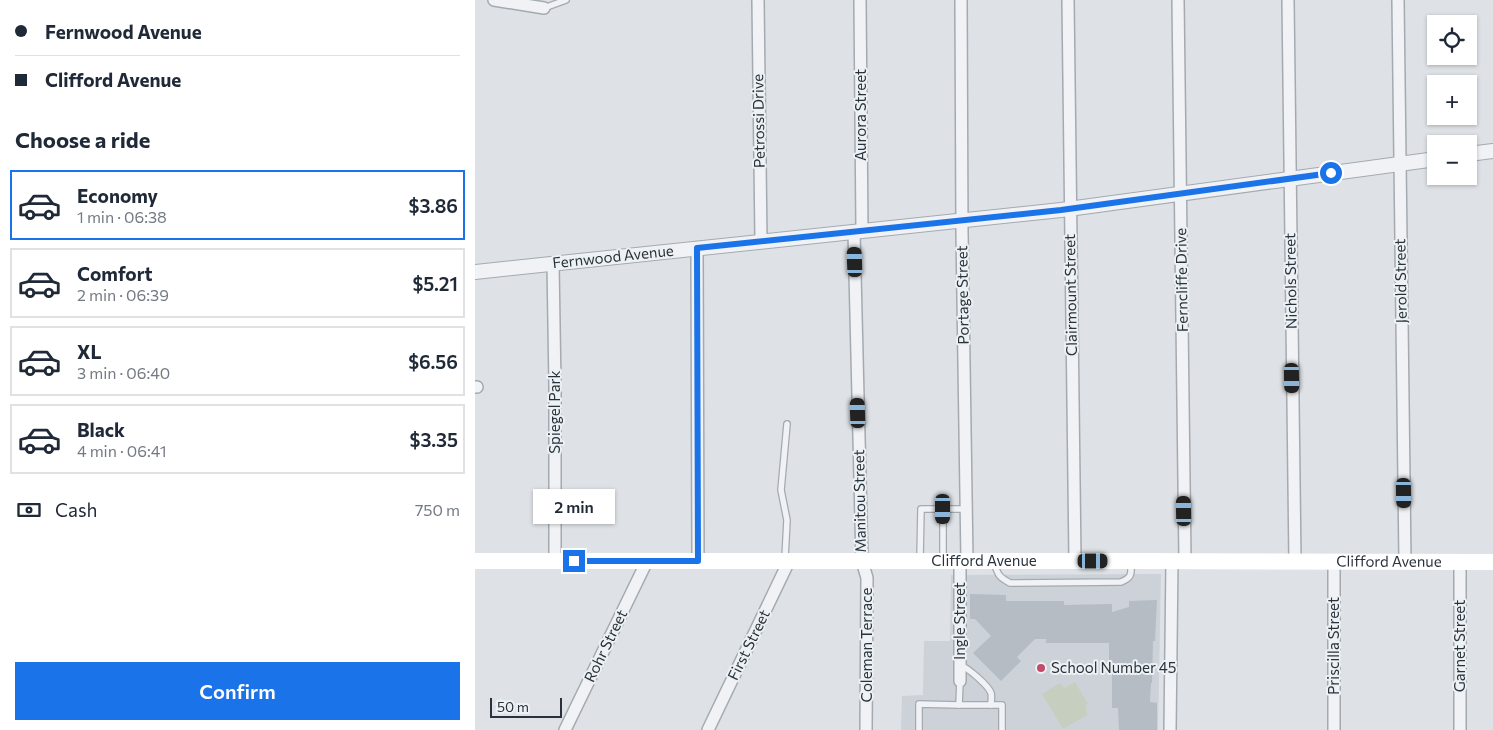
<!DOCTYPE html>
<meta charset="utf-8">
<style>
:root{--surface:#fff;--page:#f6f6f7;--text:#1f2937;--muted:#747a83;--line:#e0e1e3;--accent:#1a73e8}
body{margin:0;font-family:Commissioner,sans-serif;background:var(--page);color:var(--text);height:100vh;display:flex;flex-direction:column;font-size:19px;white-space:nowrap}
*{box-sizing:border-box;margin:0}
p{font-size:16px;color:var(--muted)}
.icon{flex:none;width:28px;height:28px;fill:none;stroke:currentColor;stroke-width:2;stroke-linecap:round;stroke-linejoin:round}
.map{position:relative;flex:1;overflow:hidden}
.details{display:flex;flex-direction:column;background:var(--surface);width:475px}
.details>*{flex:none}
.hud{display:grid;align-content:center;height:110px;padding:0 15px;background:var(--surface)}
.tools{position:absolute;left:952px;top:15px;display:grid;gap:10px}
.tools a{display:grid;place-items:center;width:50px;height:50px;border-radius:0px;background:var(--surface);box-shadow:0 1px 4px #0004;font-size:25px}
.scale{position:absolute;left:15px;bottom:12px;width:72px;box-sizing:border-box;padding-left:5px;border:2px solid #28323c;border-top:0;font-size:14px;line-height:18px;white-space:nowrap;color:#28323c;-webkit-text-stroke:4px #edf1f4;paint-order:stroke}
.end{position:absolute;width:22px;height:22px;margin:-11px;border:6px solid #1a73e8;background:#fff;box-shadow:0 0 0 2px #fff}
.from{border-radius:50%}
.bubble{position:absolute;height:35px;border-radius:0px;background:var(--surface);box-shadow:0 1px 4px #0004;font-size:16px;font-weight:600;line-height:35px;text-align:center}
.car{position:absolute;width:15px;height:30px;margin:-15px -8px;border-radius:6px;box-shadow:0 0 4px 1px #0007;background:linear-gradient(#222 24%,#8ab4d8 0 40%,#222 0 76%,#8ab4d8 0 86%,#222 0)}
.hud b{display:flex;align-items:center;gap:18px;height:48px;font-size:19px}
.hud b+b{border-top:1px solid var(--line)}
.hud i{width:12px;height:12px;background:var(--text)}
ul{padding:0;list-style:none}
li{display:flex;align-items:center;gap:15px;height:70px;margin:0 10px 8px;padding:0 5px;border:2px solid var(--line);border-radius:0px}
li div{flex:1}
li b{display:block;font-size:19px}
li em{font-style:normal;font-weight:600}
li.current{border-color:var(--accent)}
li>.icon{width:45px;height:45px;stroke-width:1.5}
h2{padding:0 15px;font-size:22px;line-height:60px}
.pay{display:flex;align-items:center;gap:12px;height:55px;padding:0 15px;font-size:19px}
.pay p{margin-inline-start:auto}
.cta{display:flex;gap:10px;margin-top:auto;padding:10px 15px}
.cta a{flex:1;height:58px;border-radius:0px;background:var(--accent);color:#fff;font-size:20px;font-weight:600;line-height:58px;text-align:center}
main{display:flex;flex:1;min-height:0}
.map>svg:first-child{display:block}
.built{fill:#ccd2d8}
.green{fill:#c6cfbf}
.building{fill:#b5bcc3}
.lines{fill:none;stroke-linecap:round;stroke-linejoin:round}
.service-casing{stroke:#a4aab0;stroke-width:8}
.minor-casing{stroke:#a4aab0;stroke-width:14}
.tertiary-casing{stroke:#a4aab0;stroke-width:16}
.service{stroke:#f0f2f5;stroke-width:5.5}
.minor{stroke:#f0f2f5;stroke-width:11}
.tertiary{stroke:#f0f2f5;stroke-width:14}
.secondary{stroke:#fff;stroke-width:16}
.route{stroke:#1a73e8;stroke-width:6}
.poi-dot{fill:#c34b6c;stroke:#edf1f4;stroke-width:2}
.labels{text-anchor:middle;stroke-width:4;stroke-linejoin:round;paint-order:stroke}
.street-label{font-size:15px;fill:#28323c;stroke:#edf1f4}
.poi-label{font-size:15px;fill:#28323c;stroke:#edf1f4;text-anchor:start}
</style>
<main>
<section class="details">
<div class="hud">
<b><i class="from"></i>Fernwood Avenue</b>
<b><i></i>Clifford Avenue</b>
</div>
<h2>Choose a ride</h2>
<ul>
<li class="current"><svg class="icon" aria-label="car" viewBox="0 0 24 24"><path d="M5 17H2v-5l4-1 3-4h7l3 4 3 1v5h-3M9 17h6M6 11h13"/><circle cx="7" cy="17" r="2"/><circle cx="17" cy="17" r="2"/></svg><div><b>Economy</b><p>1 min · 06:38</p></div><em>$3.86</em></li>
<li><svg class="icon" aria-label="car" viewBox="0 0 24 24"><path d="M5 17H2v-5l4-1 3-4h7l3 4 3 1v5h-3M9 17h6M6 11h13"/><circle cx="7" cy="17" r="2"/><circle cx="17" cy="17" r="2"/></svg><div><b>Comfort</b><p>2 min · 06:39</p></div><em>$5.21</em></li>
<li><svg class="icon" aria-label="car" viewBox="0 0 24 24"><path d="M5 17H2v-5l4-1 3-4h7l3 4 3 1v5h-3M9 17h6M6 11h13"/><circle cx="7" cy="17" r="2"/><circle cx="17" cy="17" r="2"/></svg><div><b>XL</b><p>3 min · 06:40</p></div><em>$6.56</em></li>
<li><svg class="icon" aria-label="car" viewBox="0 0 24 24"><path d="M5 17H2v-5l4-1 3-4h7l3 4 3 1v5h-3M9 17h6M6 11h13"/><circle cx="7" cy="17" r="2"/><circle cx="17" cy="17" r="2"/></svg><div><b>Black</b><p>4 min · 06:41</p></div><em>$3.35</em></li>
</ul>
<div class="pay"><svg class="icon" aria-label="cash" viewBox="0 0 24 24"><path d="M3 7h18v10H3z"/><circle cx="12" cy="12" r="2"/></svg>Cash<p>750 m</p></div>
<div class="cta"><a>Confirm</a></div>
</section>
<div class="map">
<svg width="1018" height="730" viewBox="0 0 1018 730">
<rect width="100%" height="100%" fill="#dee2e6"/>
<path class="built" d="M686,574L683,730H426L427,696L448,695L449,641H475L476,575Z"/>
<path class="green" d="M600,682L613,704L611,705L612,715L588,729L567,694L585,683L589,688Z"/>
<path class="building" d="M495,594L531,595V601H589V605L637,604V612L654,607V601L682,600L680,641H678L677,683H676L675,702L682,703V730H644L643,708H637V670H634V643H571V639H560L542,657L546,661L526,681L498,653L516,636L500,619H495Z"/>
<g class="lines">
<defs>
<g id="service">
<path d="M69,8L91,0"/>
<path d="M310,558L312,520L306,490L312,424"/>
<path d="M445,558L446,509H492"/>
<path d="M468,559V509"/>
<path d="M519,563C523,575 524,577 535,583L646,582C658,577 656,573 656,562"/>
<path d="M485,681L484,705H516C516,702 517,696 516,693C513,685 493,668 485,665"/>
<path d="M516,705H527V730"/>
<path d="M444,730V704L484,705"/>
</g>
<g id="minor">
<path d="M19,0L69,8"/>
<path d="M283,0L286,241"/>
<path d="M385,0L387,231"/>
<path d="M486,0L487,232L492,561"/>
<path d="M593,0L600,561"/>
<path d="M703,0L710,561"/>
<path d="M813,0L820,562"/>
<path d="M923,0L930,562"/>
<path d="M379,232L387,561L392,578L391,730"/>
<path d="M222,248L223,561"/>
<path d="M78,263L80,387V561"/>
<path d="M0,387H2"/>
<path d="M859,562V730"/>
<path d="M485,681V561"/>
<path d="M90,730L172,561"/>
<path d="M233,730L314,561"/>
<path d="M695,730L697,561"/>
<path d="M985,730V562"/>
</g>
<g id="tertiary">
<path d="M994,154L1018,151"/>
<path d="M0,272L586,210L961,159"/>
</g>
</defs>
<use href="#service" class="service-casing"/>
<use href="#minor" class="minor-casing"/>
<use href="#tertiary" class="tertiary-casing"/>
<use href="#service" class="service"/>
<use href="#minor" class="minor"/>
<use href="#tertiary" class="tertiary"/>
<path class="secondary" id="s1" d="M0,561H656L1018,562"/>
</g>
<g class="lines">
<path class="route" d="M99,561H223L222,248L586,210L856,173"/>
</g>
<circle class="poi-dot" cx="566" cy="668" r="5"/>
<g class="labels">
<g class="street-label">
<text transform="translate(386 115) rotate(-90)" y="5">Aurora Street</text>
<text transform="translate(284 121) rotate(-91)" y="5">Petrossi Drive</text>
<text transform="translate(138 257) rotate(-6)" y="5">Fernwood Avenue</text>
<text transform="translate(707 280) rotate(-91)" y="5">Ferncliffe Drive</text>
<text transform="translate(816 281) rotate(-91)" y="5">Nichols Street</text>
<text transform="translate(926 281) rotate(-91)" y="5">Jerold Street</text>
<text transform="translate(488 295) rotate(-91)" y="5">Portage Street</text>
<text transform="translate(596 295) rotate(-91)" y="5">Clairmount Street</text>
<text transform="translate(80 412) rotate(-90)" y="5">Spiegel Park</text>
<text transform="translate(385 501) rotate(-91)" y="5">Manitou Street</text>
<text dy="5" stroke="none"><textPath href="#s1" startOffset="509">Clifford Avenue</textPath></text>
<text dy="5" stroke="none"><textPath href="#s1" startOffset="914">Clifford Avenue</textPath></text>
<text transform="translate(485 621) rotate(-90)" y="5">Ingle Street</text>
<text transform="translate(274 645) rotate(-64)" y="5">First Street</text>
<text transform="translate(392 645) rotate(-90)" y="5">Coleman Terrace</text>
<text transform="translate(131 646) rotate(-64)" y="5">Rohr Street</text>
<text transform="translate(859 646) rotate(-90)" y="5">Priscilla Street</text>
<text transform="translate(985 646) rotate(-90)" y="5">Garnet Street</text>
</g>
<g class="poi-label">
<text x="576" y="673">School Number 45</text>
</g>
</g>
</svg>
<div class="tools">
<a><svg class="icon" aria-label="locate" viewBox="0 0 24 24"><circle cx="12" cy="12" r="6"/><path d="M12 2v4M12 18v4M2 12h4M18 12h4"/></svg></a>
<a>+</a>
<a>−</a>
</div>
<div class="scale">50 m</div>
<i class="end from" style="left:856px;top:173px"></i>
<i class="end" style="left:99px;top:561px"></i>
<div class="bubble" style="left:58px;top:489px;width:82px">2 min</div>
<i class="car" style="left:380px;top:262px;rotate:358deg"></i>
<i class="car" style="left:817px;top:378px;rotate:179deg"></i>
<i class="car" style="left:383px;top:413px;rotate:358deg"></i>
<i class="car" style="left:929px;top:493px;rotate:179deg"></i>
<i class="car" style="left:468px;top:509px;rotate:180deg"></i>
<i class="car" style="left:709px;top:511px;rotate:359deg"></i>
<i class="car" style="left:618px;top:561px;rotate:90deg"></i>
</div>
</main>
